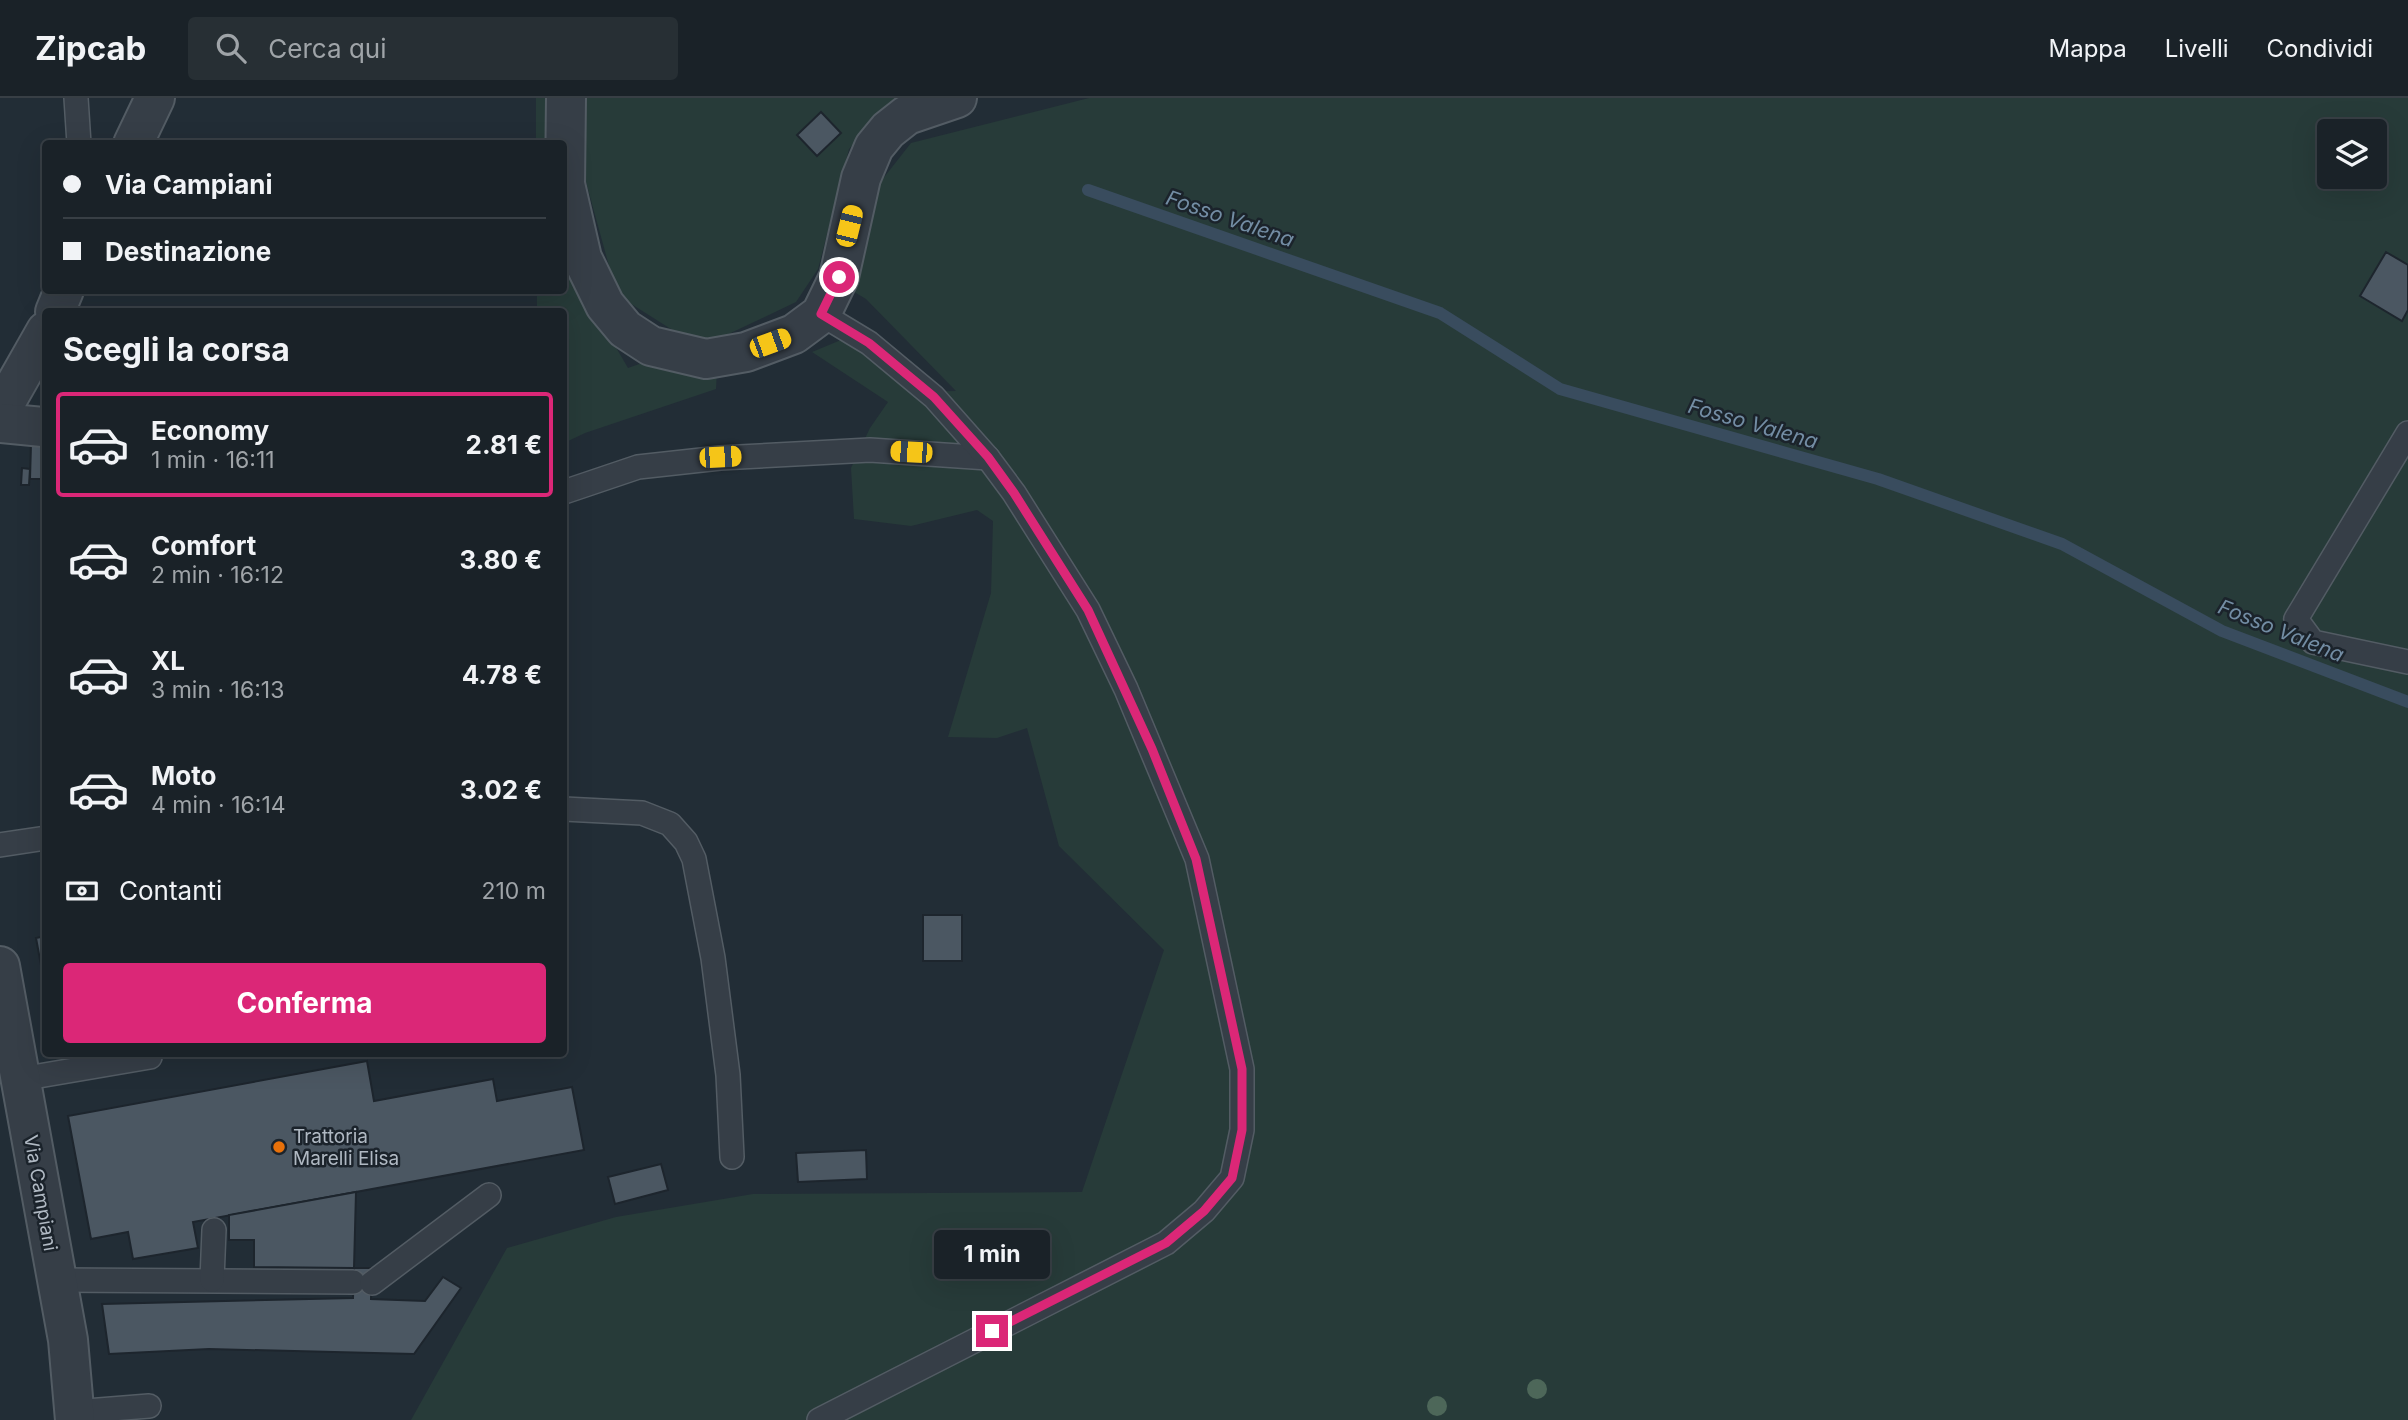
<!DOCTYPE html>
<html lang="it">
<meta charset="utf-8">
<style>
:root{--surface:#1a2228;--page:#272f34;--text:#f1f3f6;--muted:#9fa4a8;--line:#383f45;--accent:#db2777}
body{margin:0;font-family:Inter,sans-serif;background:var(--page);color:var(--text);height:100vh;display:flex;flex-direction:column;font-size:26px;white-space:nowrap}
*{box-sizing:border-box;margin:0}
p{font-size:23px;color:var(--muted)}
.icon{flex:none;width:38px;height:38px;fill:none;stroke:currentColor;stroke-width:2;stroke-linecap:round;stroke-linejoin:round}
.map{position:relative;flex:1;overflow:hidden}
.side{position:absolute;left:42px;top:210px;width:525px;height:749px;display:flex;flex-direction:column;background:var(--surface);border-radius:7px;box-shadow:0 7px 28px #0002,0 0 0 2px var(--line)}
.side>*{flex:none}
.banner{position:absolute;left:42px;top:42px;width:525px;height:154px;border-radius:7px;box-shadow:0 7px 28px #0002,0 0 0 2px var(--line);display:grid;align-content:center;height:154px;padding:0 21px;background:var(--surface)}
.buttons{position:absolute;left:2317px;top:21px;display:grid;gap:14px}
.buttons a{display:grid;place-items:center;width:70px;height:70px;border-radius:7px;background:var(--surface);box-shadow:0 7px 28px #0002,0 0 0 2px var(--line);font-size:35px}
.end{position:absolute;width:32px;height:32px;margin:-16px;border:9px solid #db2777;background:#fff;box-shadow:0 0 0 4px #fff}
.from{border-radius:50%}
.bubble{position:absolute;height:49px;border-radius:7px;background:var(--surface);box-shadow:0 7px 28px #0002,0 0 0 2px var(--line);font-size:23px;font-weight:700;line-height:49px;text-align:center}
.car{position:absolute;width:21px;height:42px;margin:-21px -10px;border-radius:9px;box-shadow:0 0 5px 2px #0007;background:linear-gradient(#f5c518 24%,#345 0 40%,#f5c518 0 76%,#345 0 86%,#f5c518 0)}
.banner b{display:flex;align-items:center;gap:24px;height:66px;font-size:26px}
.banner b+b{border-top:2px solid var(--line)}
.banner i{width:18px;height:18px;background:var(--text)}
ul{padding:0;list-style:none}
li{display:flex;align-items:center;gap:21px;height:105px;margin:0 14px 10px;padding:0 7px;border:4px solid transparent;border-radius:7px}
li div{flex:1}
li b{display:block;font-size:26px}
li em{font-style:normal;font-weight:700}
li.selected{border-color:var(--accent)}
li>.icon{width:63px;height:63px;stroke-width:1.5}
h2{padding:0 21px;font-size:32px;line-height:84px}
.pay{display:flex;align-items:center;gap:18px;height:77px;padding:0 21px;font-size:26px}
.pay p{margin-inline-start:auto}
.action{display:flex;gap:14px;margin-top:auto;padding:14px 21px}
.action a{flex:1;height:80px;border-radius:7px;background:var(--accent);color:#fff;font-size:28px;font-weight:700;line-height:80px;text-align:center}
header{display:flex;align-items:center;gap:42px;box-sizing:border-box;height:98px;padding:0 35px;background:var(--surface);border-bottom:2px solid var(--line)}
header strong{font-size:33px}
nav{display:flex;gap:38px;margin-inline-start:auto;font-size:24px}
.search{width:490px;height:63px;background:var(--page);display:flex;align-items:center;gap:18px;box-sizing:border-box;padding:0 24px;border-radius:7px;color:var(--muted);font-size:26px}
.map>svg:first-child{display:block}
.green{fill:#273b39;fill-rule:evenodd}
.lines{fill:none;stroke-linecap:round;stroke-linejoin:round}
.stream{stroke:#394c5e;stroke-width:12}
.building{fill:#4b5762;stroke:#1d252d;stroke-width:2}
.lane-casing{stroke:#535c64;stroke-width:26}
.street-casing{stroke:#535c64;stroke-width:42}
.lane{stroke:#363e47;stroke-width:23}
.street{stroke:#363e47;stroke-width:38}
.tree{fill:#4d6759}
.route{stroke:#db2777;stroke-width:9}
.food-dot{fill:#e8710a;stroke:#1b232b;stroke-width:2.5}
.labels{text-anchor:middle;stroke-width:5;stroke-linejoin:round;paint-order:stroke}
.poi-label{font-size:19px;fill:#b0b9c3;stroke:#1b232b;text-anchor:start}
.street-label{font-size:19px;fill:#b0b9c3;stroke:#1b232b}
.water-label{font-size:21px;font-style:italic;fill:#738da4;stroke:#1b232b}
</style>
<header>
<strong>Zipcab</strong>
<div class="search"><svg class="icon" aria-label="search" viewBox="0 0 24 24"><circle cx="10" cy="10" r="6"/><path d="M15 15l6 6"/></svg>Cerca qui</div>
<nav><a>Mappa</a><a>Livelli</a><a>Condividi</a></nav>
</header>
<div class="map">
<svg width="2408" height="1322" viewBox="0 0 2408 1322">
<rect width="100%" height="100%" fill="#222d36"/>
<g class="green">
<rect x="536" y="0" width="23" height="45"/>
<path d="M586,0H897L849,51L818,171L796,204L718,241L682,238L617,197L586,84Z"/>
<path d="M1089,0H2408V1322H411L507,1150L616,1119L753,1096L1082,1094L1164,852L1059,748L1027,630L997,640L948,639L991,495L993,423L977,412L911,428L854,421L851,370L870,330L888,304L812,254L841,242L859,253L909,294L956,293L866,201L846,189L867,101L911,45ZM2329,33H2375V79H2329Z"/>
<path d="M564,135L580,188L628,270L659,259L717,272L716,291L585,335L564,345V214L537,213V193L564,192Z"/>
</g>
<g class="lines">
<path class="stream" d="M1088,92L1440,215L1560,291L1878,381L2062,446L2222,533L2408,604"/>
</g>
<g class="building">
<path d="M821,14L841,35L817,58L797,37Z"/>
<path d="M2386,154L2408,167V212L2402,223L2360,198Z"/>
<path d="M31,346L46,347V381H30Z"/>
<path d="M22,370L30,371L29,387H21Z"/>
<rect x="923" y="817" width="39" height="46"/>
<path d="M46,838V894L36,840Z"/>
<path d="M367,963L374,1003L493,981L497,1003L572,989L584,1052L193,1124L198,1150L133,1161L128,1134L91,1141L68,1018Z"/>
<path d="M866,1052L867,1081L798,1084L796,1055Z"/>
<path d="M661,1066L668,1092L615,1106L608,1079Z"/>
<path d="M356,1094L354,1170L254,1169V1142H229V1117Z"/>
<path d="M354,1170H372L371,1201L425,1203L443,1179L461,1190L414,1256L209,1251L109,1256L102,1206L353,1200Z"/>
</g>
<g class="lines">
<defs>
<g id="lane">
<path d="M76,0L79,46"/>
<path d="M2408,335L2296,521L2313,544L2408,564"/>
<path d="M564,394L638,369L720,360L870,352L988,360"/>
<path d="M564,711L642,715L670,726L686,744L694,761L713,860L728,977L732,1059"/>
<path d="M0,747L46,740"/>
<path d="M21,981L150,959"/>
<path d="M57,1182L353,1184"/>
<path d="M212,1182L214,1132"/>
<path d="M372,1185L489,1097"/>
<path d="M74,1314L149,1308"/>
<path d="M819,1322L1166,1145L1204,1113L1232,1080L1242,1032V971L1197,761L1126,591L1088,512L1014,395L988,360L934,299L869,245L821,216"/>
</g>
<g id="street">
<path d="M566,0L565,86L582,160L605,207L625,231L651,248L706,261L746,254L794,236L821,216L839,179L861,80L874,49L888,32L907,17L957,0"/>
<path d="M133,46L155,0"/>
<path d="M55,214L64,192"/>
<path d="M0,314L46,233"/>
<path d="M0,325L43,329"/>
<path d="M0,868L68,1242L75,1322"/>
</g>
</defs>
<use href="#lane" class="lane-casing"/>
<use href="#street" class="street-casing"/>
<use href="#lane" class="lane"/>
<use href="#street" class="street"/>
</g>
<g class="tree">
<circle cx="1537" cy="1291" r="10"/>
<circle cx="1437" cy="1308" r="10"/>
</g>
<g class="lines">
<path class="route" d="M839,179L821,216L869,245L934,299L988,359L1014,395L1088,512L1152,651L1196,761L1242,971V1032L1232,1080L1204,1113L1166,1145L992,1233"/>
</g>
<circle class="food-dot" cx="279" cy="1049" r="7"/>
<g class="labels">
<g class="poi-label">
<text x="293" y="1045">Trattoria<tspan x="293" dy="22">Marelli Elisa</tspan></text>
</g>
<g class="street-label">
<text transform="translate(41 1095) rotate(80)" y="7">Via Campiani</text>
</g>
<g class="water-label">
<text transform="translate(1230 121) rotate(19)" y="7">Fosso Valena</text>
<text transform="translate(1753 326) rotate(16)" y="7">Fosso Valena</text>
<text transform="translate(2281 533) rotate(22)" y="7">Fosso Valena</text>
</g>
</g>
</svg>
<div class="buttons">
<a><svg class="icon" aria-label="layers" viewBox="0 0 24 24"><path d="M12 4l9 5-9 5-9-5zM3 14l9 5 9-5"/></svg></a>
</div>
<i class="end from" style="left:839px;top:179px"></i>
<i class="end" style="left:992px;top:1233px"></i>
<div class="bubble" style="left:934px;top:1132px;width:116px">1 min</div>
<i class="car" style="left:849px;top:128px;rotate:14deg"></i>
<i class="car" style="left:770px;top:245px;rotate:70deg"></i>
<i class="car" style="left:911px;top:354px;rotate:273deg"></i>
<i class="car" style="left:720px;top:359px;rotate:87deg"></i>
<div class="banner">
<b><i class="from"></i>Via Campiani</b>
<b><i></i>Destinazione</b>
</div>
<section class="side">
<h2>Scegli la corsa</h2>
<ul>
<li class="selected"><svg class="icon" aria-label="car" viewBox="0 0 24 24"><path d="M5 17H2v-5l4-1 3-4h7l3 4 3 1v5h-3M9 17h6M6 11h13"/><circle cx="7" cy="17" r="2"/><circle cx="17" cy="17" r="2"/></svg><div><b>Economy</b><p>1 min · 16:11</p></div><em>2.81 €</em></li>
<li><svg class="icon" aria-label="car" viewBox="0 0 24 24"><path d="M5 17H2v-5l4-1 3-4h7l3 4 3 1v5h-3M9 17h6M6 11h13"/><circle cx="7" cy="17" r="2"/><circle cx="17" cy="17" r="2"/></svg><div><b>Comfort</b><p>2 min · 16:12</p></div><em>3.80 €</em></li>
<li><svg class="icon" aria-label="car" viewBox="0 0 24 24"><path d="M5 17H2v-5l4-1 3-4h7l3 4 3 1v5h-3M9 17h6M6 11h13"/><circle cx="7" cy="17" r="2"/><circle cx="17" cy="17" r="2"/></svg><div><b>XL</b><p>3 min · 16:13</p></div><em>4.78 €</em></li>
<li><svg class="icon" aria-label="car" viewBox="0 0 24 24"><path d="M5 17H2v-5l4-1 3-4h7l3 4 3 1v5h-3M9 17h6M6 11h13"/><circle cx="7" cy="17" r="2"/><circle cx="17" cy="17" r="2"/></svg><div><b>Moto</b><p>4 min · 16:14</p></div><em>3.02 €</em></li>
</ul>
<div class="pay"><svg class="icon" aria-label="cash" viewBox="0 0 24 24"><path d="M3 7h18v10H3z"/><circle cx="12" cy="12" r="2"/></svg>Contanti<p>210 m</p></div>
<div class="action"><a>Conferma</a></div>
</section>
</div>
